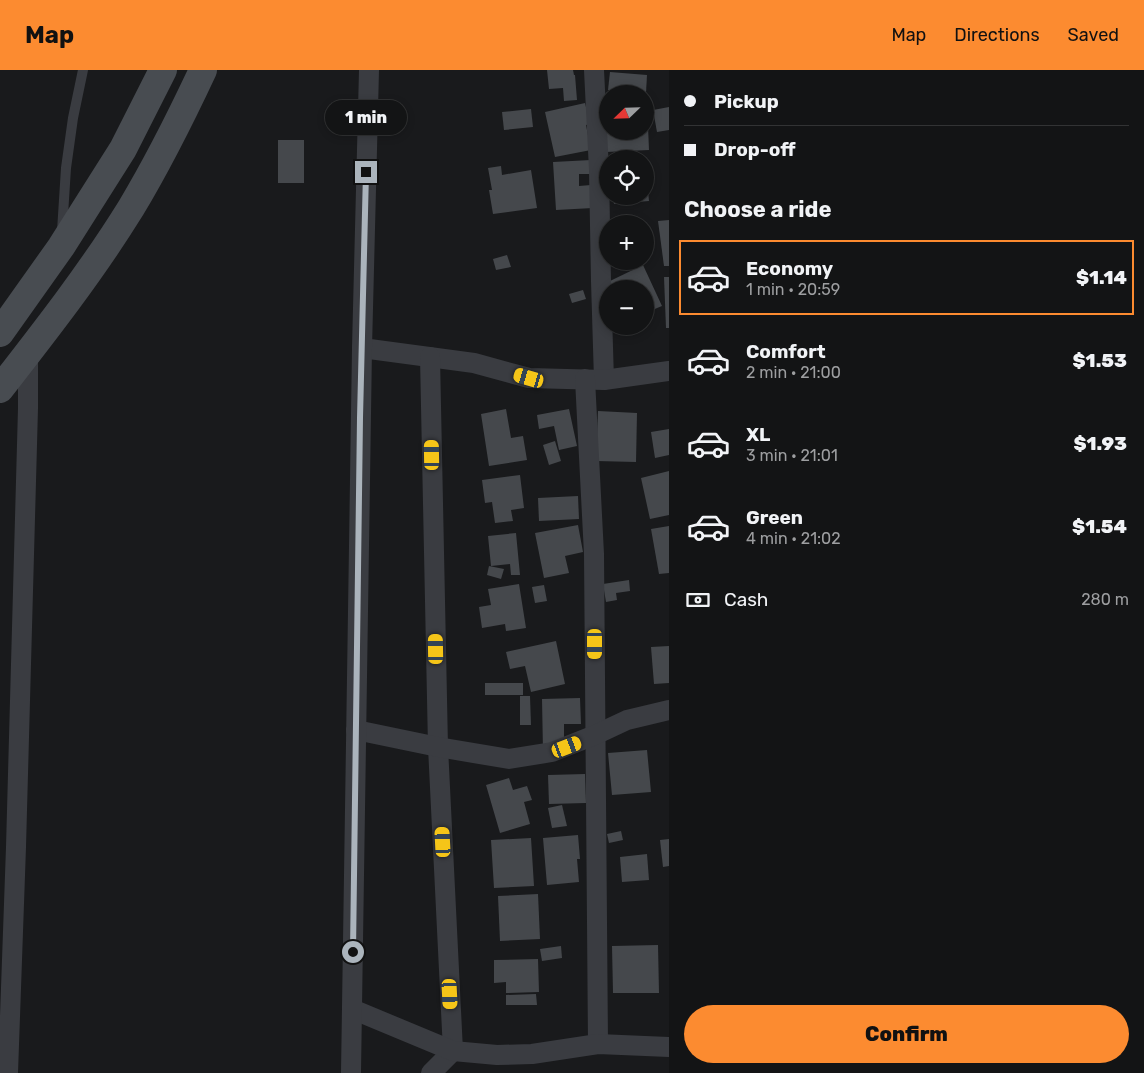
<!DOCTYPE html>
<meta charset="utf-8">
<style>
:root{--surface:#131415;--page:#202122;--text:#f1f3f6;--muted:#9d9ea0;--line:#323334;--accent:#fc8b30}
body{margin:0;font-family:Rubik,sans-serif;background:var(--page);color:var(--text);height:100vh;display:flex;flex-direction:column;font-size:19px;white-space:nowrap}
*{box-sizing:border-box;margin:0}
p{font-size:16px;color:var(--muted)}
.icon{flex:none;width:28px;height:28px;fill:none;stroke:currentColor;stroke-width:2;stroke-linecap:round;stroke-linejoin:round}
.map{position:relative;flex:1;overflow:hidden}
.sheet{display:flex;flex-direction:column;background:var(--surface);width:475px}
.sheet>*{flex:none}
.hud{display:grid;align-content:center;height:110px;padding:0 15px;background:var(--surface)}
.needle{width:32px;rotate:247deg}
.controls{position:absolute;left:599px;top:15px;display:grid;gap:10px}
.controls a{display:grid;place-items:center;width:55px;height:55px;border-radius:50%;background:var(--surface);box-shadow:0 2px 8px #0003,0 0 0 1px var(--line);font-size:25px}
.end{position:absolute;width:22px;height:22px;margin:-11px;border:6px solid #abb4bc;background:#111;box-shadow:0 0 0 2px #111}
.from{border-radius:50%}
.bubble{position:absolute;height:35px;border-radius:18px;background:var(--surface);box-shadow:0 2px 8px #0003,0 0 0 1px var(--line);font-size:16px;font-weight:800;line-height:35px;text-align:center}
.car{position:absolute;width:15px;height:30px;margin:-15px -8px;border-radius:6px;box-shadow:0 0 4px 1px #0007;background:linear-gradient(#f5c518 24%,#345 0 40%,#f5c518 0 76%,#345 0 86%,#f5c518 0)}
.hud b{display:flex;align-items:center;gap:18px;height:48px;font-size:19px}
.hud b+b{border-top:1px solid var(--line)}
.hud i{width:12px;height:12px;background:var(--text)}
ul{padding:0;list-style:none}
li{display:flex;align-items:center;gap:15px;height:75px;margin:0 10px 8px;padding:0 5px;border:2px solid transparent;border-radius:0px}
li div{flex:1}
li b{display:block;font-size:19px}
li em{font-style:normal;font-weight:800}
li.active{border-color:var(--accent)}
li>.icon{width:45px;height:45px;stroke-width:1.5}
h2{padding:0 15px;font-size:22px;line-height:60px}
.pay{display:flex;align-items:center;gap:12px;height:55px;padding:0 15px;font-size:19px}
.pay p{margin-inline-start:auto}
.button{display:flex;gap:10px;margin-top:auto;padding:10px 15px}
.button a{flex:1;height:58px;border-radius:30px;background:var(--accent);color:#111;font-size:20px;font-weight:800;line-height:58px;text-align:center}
header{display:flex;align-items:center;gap:30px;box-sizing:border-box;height:70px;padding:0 25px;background:var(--accent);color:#111}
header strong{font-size:24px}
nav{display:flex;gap:28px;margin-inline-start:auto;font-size:18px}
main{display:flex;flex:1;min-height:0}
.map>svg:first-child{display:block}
.building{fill:#45484c}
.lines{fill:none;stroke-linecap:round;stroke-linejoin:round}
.lane{stroke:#3a3c41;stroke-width:10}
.street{stroke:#3a3c41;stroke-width:20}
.secondary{stroke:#484c51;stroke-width:28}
.route{stroke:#abb4bc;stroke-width:6}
</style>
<header>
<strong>Map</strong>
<nav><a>Map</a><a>Directions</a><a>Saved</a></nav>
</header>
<main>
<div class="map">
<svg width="669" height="1003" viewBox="0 0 669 1003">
<rect width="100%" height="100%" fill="#191a1c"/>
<g class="building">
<path d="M547,0H573L574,5H575L577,30L564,31L563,18L549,19Z"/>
<path d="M610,2L647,5L646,23L608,20Z"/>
<path d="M645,32H647L649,80L606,82L605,58L608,57V61H645Z"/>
<path d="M585,33L590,54L586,55L591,80L555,87L545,42Z"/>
<path d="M669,37V60L657,62L653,40Z"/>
<path d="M531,39L533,57L504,60L502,42Z"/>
<rect x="278" y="70" width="26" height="43"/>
<path d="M591,90L592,104H579V116L591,115L593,138L556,140L553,92Z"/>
<path d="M501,96L502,105L531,100L537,138L493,144L489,120H492L488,98Z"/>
<path d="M646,100L649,131L614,134L613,126H645V101Z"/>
<path d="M669,150V196H664L658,151Z"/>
<path d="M507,185L511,197L496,200L493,189Z"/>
<path d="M643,195L662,236L645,243V219H620L618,216L613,218L610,211Z"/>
<path d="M664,207H669V258H666Z"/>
<path d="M583,220L586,229L572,233L569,224Z"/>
<path d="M613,256H631L616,263Z"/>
<path d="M506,339L511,368L523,366L527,390L489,396L481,344Z"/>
<path d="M569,339L577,376L559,380L554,356L539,359L537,345Z"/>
<path d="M598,341L637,343L636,392L596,391Z"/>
<path d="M669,359V385L655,388L651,362Z"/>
<path d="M555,371L561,391L549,395L543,375Z"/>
<path d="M669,401V445L650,449L641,408Z"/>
<path d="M520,405L524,438L511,440L513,451L495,453L492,432L485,433L482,410Z"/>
<path d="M578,426L579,449L539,451L538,428Z"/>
<path d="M578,455L583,482L565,486L569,503L544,508L535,463Z"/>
<path d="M669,456V503L659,504L651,459Z"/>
<path d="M516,463L520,505H511L510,494L491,496L488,466Z"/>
<path d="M489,496L504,499L501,509L487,505Z"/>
<path d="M629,510L630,521L616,523L617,530L606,532L603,514Z"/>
<path d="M519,514L526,558L506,561L505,554L482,558L479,537L491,535L488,519Z"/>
<path d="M544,515L547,531L535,533L532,517Z"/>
<path d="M556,571L565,614L531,622L525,596L510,599L506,582Z"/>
<path d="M669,576V613L654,614L651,577Z"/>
<rect x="485" y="613" width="38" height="12"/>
<path d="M520,626H530L531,655H520Z"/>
<path d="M580,628L581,654H564V681L543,682L542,629Z"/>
<path d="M647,680L651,722L612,725L608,683Z"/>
<path d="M585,704L586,733L549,734L548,705Z"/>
<path d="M509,708L513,720L527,716L532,730L524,732L530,754L500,763L486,715Z"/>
<path d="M562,735L567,756L552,758L548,738Z"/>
<path d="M621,761L623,770L609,773L607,764Z"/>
<path d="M578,765L580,789H577L579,812L547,815L543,768Z"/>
<path d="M531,768L534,816L494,818L491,770Z"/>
<path d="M669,769V796L663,797L660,770Z"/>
<path d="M647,784L649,810L622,812L620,787Z"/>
<path d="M538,824L540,869L500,871L498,826Z"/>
<path d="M658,875L659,923H613L612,876Z"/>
<path d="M561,876L562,888L542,891L540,879Z"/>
<path d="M538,889L539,922L506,923V912L494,913V890Z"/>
<path d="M536,924L537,935H506V925Z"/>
</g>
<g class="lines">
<path class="lane" d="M62,161L66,98L73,48L83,0"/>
<g class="street">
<path d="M594,0L599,100L601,211L604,310"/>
<path d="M362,278L474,293L529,308L604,310L669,301"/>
<path d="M430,287L438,677L453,981L431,1003"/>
<path d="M585,309L594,484L598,974"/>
<path d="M356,660L438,677L509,689L552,682L595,665L627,650L669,640"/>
<path d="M352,939L453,981L497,985L532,984L598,974L669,977"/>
<path d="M8,1003L16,777L28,338V282"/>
<path d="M351,1003L362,278L369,0"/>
</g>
<g class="secondary">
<path d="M0,263L61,177L123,79L163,0"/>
<path d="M0,319C46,260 92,201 131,138C158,93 181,47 203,0"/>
</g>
</g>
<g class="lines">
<path class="route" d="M353,882L360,348L366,102"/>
</g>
</svg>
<div class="controls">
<a><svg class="needle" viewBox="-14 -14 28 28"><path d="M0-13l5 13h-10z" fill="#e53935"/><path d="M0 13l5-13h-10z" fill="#9d9ea0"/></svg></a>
<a><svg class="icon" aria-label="locate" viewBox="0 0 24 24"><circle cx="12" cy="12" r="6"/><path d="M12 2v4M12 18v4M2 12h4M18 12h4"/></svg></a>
<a>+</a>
<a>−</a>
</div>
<i class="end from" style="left:353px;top:882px"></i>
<i class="end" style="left:366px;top:102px"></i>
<div class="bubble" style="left:325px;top:30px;width:82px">1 min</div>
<i class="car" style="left:529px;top:308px;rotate:286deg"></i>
<i class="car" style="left:432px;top:385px;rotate:359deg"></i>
<i class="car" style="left:595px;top:574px;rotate:180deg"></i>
<i class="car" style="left:436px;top:579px;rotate:359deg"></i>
<i class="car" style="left:567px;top:677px;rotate:69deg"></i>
<i class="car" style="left:443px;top:772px;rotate:357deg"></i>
<i class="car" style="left:450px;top:924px;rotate:177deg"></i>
</div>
<section class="sheet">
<div class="hud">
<b><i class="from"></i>Pickup</b>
<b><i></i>Drop-off</b>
</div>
<h2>Choose a ride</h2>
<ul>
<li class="active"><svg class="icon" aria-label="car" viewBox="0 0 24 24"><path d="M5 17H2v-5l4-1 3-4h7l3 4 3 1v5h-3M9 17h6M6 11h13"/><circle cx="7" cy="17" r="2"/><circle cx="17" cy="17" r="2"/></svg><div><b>Economy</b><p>1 min · 20:59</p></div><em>$1.14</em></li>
<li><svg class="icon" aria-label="car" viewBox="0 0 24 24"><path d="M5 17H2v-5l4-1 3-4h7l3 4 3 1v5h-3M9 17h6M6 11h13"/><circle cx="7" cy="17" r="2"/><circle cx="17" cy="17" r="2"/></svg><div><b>Comfort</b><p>2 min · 21:00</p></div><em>$1.53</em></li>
<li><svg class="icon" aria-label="car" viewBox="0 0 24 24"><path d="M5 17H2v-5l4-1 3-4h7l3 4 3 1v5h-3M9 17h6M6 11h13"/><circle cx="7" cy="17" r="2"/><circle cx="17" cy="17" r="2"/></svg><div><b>XL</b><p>3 min · 21:01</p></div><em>$1.93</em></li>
<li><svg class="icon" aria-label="car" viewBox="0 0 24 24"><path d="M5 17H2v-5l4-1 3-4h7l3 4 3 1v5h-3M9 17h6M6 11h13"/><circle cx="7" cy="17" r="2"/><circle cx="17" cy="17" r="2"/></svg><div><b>Green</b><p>4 min · 21:02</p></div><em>$1.54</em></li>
</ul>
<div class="pay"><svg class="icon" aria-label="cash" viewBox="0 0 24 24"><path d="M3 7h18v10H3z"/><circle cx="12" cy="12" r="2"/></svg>Cash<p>280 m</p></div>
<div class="button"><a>Confirm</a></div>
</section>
</main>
